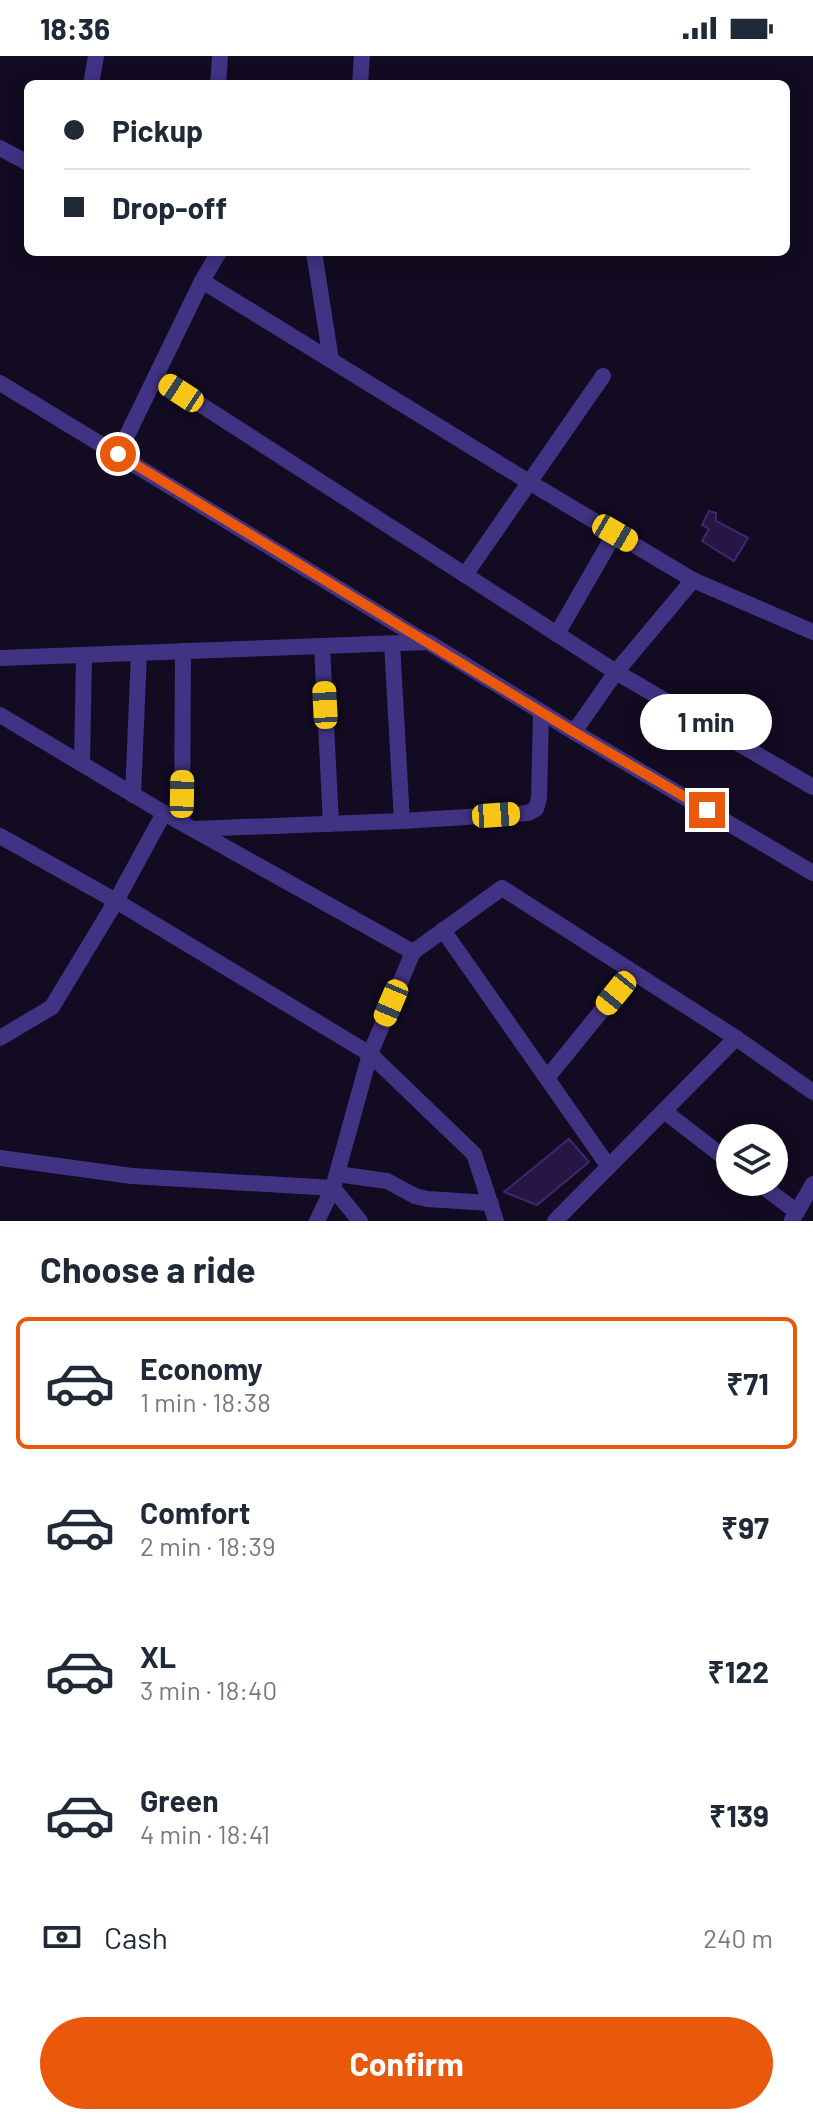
<!DOCTYPE html>
<meta charset="utf-8">
<style>
:root{--surface:#fff;--page:#f2f2f3;--text:#1f2937;--muted:#747a83;--line:#e0e1e3;--accent:#ea580c}
body{margin:0;font-family:Barlow,sans-serif;background:var(--page);color:var(--text);height:100vh;display:flex;flex-direction:column;font-size:30px;white-space:nowrap}
*{box-sizing:border-box;margin:0}
p{font-size:26px;color:var(--muted)}
.icon{flex:none;width:44px;height:44px;fill:none;stroke:currentColor;stroke-width:2;stroke-linecap:round;stroke-linejoin:round}
.map{position:relative;height:1165px;overflow:hidden}
.details{display:flex;flex-direction:column;background:var(--surface);flex:1}
.details>*{flex:none}
.banner{position:absolute;left:24px;top:24px;width:766px;height:176px;border-radius:12px;box-shadow:0 4px 20px #0003;display:grid;align-content:center;height:176px;padding:0 40px;background:var(--surface)}
.controls{position:absolute;left:716px;top:1068px;display:grid;gap:16px}
.controls a{display:grid;place-items:center;width:72px;height:72px;border-radius:50%;background:var(--surface);box-shadow:0 4px 20px #0003;font-size:40px}
.end{position:absolute;width:36px;height:36px;margin:-18px;border:10px solid #ea580c;background:#fff;box-shadow:0 0 0 4px #fff}
.from{border-radius:50%}
.bubble{position:absolute;height:56px;border-radius:28px;background:var(--surface);box-shadow:0 4px 20px #0003;font-size:26px;font-weight:700;line-height:56px;text-align:center}
.car{position:absolute;width:24px;height:48px;margin:-24px -12px;border-radius:10px;box-shadow:0 0 6px 2px #0007;background:linear-gradient(#f5c518 24%,#345 0 40%,#f5c518 0 76%,#345 0 86%,#f5c518 0)}
.banner b{display:flex;align-items:center;gap:28px;height:76px;font-size:30px}
.banner b+b{border-top:2px solid var(--line)}
.banner i{width:20px;height:20px;background:var(--text)}
ul{padding:0;list-style:none}
li{display:flex;align-items:center;gap:24px;height:132px;margin:0 16px 12px;padding:0 24px;border:4px solid transparent;border-radius:12px}
li div{flex:1}
li b{display:block;font-size:30px}
li em{font-style:normal;font-weight:700}
li.active{border-color:var(--accent)}
li>.icon{width:72px;height:72px;stroke-width:1.5}
h2{padding:0 40px;font-size:36px;line-height:96px}
.pay{display:flex;align-items:center;gap:20px;height:88px;padding:0 40px;font-size:30px}
.pay p{margin-inline-start:auto}
.primary-button{display:flex;gap:16px;margin-top:auto;padding:16px 40px}
.primary-button a{flex:1;height:92px;border-radius:48px;background:var(--accent);color:#fff;font-size:32px;font-weight:700;line-height:92px;text-align:center}
.status{display:flex;justify-content:space-between;align-items:center;height:56px;padding:0 40px;background:var(--surface);direction:ltr}
.status svg{height:22px;fill:currentColor}
.map>svg:first-child{display:block}
.building{fill:#261643;stroke:#402671;stroke-width:2}
.lines{fill:none;stroke-linecap:round;stroke-linejoin:round}
.street{stroke:#413383;stroke-width:16}
.route{stroke:#ea580c;stroke-width:10}
</style>
<div class="status"><b>18:36</b><svg viewBox="0 0 49 12"><path d="M0 12V9h3v3zM5 12V6h3v6zM10 12V3h3v9zM15 12V0h3v12zM26 1h20v11H26zM47 4h2v5h-2z"/></svg></div>
<div class="map">
<svg width="813" height="1165" viewBox="0 0 813 1165">
<rect width="100%" height="100%" fill="#120b21"/>
<g class="building">
<path d="M709,455L716,457V465L748,482L734,505L702,485L709,473L702,469Z"/>
<path d="M569,1083L589,1106L537,1149L504,1136Z"/>
</g>
<g class="lines">
<g class="street">
<path d="M91,28L96,0"/>
<path d="M218,28L220,0"/>
<path d="M360,28L362,0"/>
<path d="M0,92L28,107"/>
<path d="M219,196L202,225L529,426L693,524L616,616L574,676L813,817"/>
<path d="M314,196L331,304"/>
<path d="M156,320L616,616L813,731"/>
<path d="M0,327L426,586"/>
<path d="M118,398L202,225"/>
<path d="M465,519L603,320"/>
<path d="M693,524L813,576"/>
<path d="M557,578L615,477"/>
<path d="M392,588L402,765"/>
<path d="M322,590L331,768"/>
<path d="M0,602L428,586L574,676"/>
<path d="M0,659L164,757L116,845L52,951L0,982"/>
<path d="M82,708L84,599"/>
<path d="M133,739L139,597"/>
<path d="M182,767L183,595"/>
<path d="M194,773L402,765L528,757L536,753L539,742L541,656"/>
<path d="M0,780L116,845L370,998L413,896L164,757"/>
<path d="M443,874L609,1111"/>
<path d="M413,896L502,832L736,982L813,1036"/>
<path d="M547,1022L633,916"/>
<path d="M664,1055L730,1106"/>
<path d="M0,1102L132,1120L333,1132L370,998L474,1098L496,1165"/>
<path d="M337,1118L387,1125L415,1140L427,1143L491,1147"/>
<path d="M757,1126L797,1156"/>
<path d="M792,1164L813,1128"/>
<path d="M317,1165L333,1132L360,1165"/>
<path d="M555,1165L736,982"/>
</g>
</g>
<g class="lines">
<path class="route" d="M118,398L574,676L707,754"/>
</g>
</svg>
<div class="controls">
<a><svg class="icon" aria-label="layers" viewBox="0 0 24 24"><path d="M12 4l9 5-9 5-9-5zM3 14l9 5 9-5"/></svg></a>
</div>
<i class="end from" style="left:118px;top:398px"></i>
<i class="end" style="left:707px;top:754px"></i>
<div class="bubble" style="left:640px;top:638px;width:132px">1 min</div>
<i class="car" style="left:181px;top:337px;rotate:303deg"></i>
<i class="car" style="left:615px;top:477px;rotate:120deg"></i>
<i class="car" style="left:325px;top:649px;rotate:357deg"></i>
<i class="car" style="left:182px;top:738px;rotate:1deg"></i>
<i class="car" style="left:496px;top:759px;rotate:86deg"></i>
<i class="car" style="left:616px;top:937px;rotate:219deg"></i>
<i class="car" style="left:391px;top:947px;rotate:203deg"></i>
<div class="banner">
<b><i class="from"></i>Pickup</b>
<b><i></i>Drop-off</b>
</div>
</div>
<section class="details">
<h2>Choose a ride</h2>
<ul>
<li class="active"><svg class="icon" aria-label="car" viewBox="0 0 24 24"><path d="M5 17H2v-5l4-1 3-4h7l3 4 3 1v5h-3M9 17h6M6 11h13"/><circle cx="7" cy="17" r="2"/><circle cx="17" cy="17" r="2"/></svg><div><b>Economy</b><p>1 min · 18:38</p></div><em>₹71</em></li>
<li><svg class="icon" aria-label="car" viewBox="0 0 24 24"><path d="M5 17H2v-5l4-1 3-4h7l3 4 3 1v5h-3M9 17h6M6 11h13"/><circle cx="7" cy="17" r="2"/><circle cx="17" cy="17" r="2"/></svg><div><b>Comfort</b><p>2 min · 18:39</p></div><em>₹97</em></li>
<li><svg class="icon" aria-label="car" viewBox="0 0 24 24"><path d="M5 17H2v-5l4-1 3-4h7l3 4 3 1v5h-3M9 17h6M6 11h13"/><circle cx="7" cy="17" r="2"/><circle cx="17" cy="17" r="2"/></svg><div><b>XL</b><p>3 min · 18:40</p></div><em>₹122</em></li>
<li><svg class="icon" aria-label="car" viewBox="0 0 24 24"><path d="M5 17H2v-5l4-1 3-4h7l3 4 3 1v5h-3M9 17h6M6 11h13"/><circle cx="7" cy="17" r="2"/><circle cx="17" cy="17" r="2"/></svg><div><b>Green</b><p>4 min · 18:41</p></div><em>₹139</em></li>
</ul>
<div class="pay"><svg class="icon" aria-label="cash" viewBox="0 0 24 24"><path d="M3 7h18v10H3z"/><circle cx="12" cy="12" r="2"/></svg>Cash<p>240 m</p></div>
<div class="primary-button"><a>Confirm</a></div>
</section>
